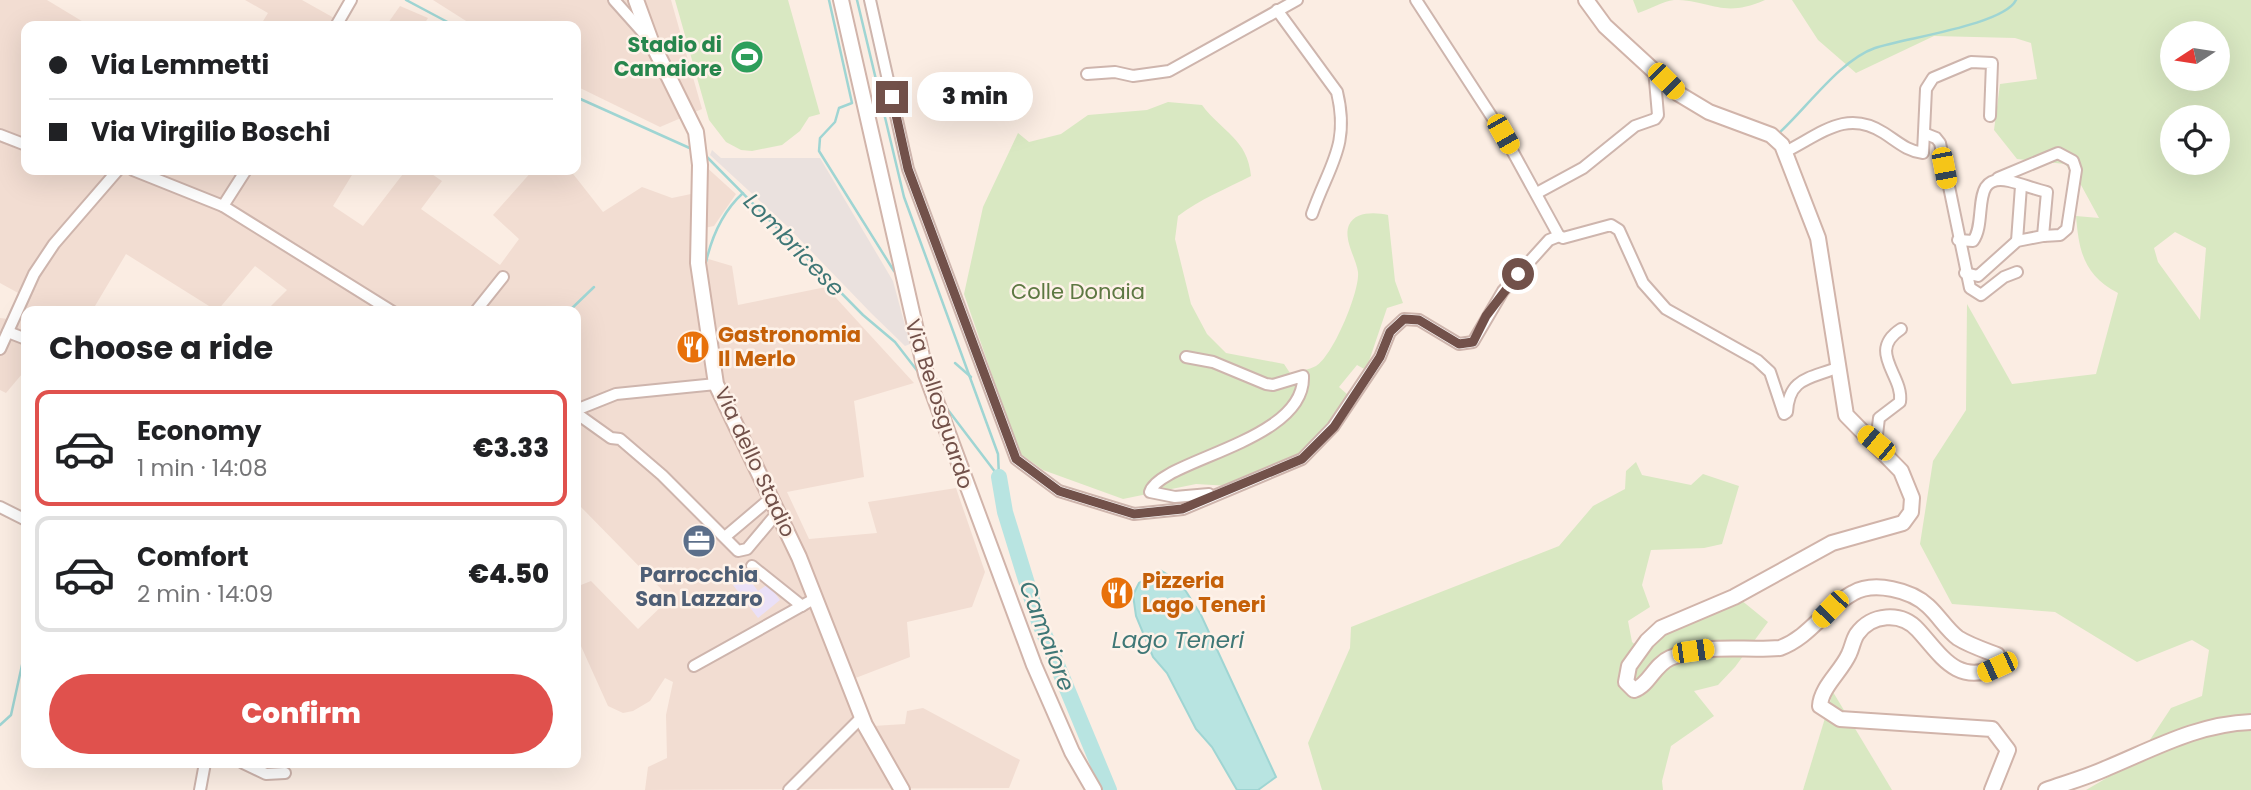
<!DOCTYPE html>
<meta charset="utf-8">
<style>
:root{--surface:#fff;--page:#f2f2f2;--text:#202124;--muted:#757577;--line:#e0e0e0;--accent:#e0514d}
body{margin:0;font-family:Poppins,sans-serif;background:var(--page);color:var(--text);height:100vh;display:flex;flex-direction:column;font-size:26px;white-space:nowrap}
*{box-sizing:border-box;margin:0}
p{font-size:23px;color:var(--muted)}
.icon{flex:none;width:38px;height:38px;fill:none;stroke:currentColor;stroke-width:2;stroke-linecap:round;stroke-linejoin:round}
.map{position:relative;flex:1;overflow:hidden}
.panel{position:absolute;left:21px;top:306px;width:560px;height:462px;display:flex;flex-direction:column;background:var(--surface);border-radius:14px;box-shadow:0 7px 28px #0002}
.panel>*{flex:none}
.banner{position:absolute;left:21px;top:21px;width:560px;height:154px;border-radius:14px;box-shadow:0 7px 28px #0002;display:grid;align-content:center;height:154px;padding:0 28px;background:var(--surface)}
.needle{width:46px;rotate:258deg}
.buttons{position:absolute;left:2160px;top:21px;display:grid;gap:14px}
.buttons a{display:grid;place-items:center;width:70px;height:70px;border-radius:50%;background:var(--surface);box-shadow:0 7px 28px #0002;font-size:35px}
.end{position:absolute;width:32px;height:32px;margin:-16px;border:9px solid #72514a;background:#fff;box-shadow:0 0 0 4px #fff}
.from{border-radius:50%}
.bubble{position:absolute;height:49px;border-radius:24px;background:var(--surface);box-shadow:0 7px 28px #0002;font-size:23px;font-weight:800;line-height:49px;text-align:center}
.car{position:absolute;width:21px;height:42px;margin:-21px -10px;border-radius:9px;box-shadow:0 0 5px 2px #0007;background:linear-gradient(#f5c518 24%,#345 0 40%,#f5c518 0 76%,#345 0 86%,#f5c518 0)}
.banner b{display:flex;align-items:center;gap:24px;height:66px;font-size:26px}
.banner b+b{border-top:2px solid var(--line)}
.banner i{width:18px;height:18px;background:var(--text)}
ul{padding:0;list-style:none}
li{display:flex;align-items:center;gap:21px;height:116px;margin:0 14px 10px;padding:0 14px;border:4px solid var(--line);border-radius:14px}
li div{flex:1}
li b{display:block;font-size:26px}
li em{font-style:normal;font-weight:800}
li.on{border-color:var(--accent)}
li>.icon{width:63px;height:63px;stroke-width:1.5}
h2{padding:0 28px;font-size:32px;line-height:84px}
.cta{display:flex;gap:14px;margin-top:auto;padding:14px 28px}
.cta a{flex:1;height:80px;border-radius:42px;background:var(--accent);color:#fff;font-size:28px;font-weight:800;line-height:80px;text-align:center}
.map>svg:first-child{display:block}
.residential{fill:#f2ddd2}
.industrial{fill:#eae1de}
.education{fill:#eae0f7}
.green{fill:#d9e8c2;fill-rule:evenodd}
.water{fill:#b8e4e1;stroke:#9fd5d3;stroke-width:2}
.lines{fill:none;stroke-linecap:round;stroke-linejoin:round}
.stream{stroke:#9fd5d3;stroke-width:2.5}
.river{stroke:#b8e4e1;stroke-width:16}
.street-casing{stroke:#ceb5ad;stroke-width:14}
.secondary-casing{stroke:#d1b4aa;stroke-width:18}
.street{stroke:#fff;stroke-width:10}
.secondary{stroke:#fff;stroke-width:14}
.route{stroke:#72514a;stroke-width:9}
.labels{text-anchor:middle;stroke-width:5;stroke-linejoin:round;paint-order:stroke}
.leisure-label{font-size:21px;font-weight:bold;fill:#27864d;stroke:#fef2e9;text-anchor:end}
.park-label{font-size:21px;fill:#5d7842;stroke:#fef2e9}
.food-label{font-size:21px;font-weight:bold;fill:#c56008;stroke:#fef2e9;text-anchor:start}
.street-label{font-size:21px;fill:#72514a;stroke:#fef2e9}
.service-label{font-size:21px;font-weight:bold;fill:#4e5e75;stroke:#fef2e9}
.water-label{font-size:23px;font-style:italic;fill:#3f7776;stroke:#fef2e9}
</style>
<div class="map">
<svg width="2251" height="790" viewBox="0 0 2251 790">
<rect width="100%" height="100%" fill="#fbede3"/>
<g class="residential">
<path d="M0,0H47L90,26H26V170H355L333,206L363,226L406,170H426L442,181L421,209L500,265L519,239L493,215L533,170H570L603,212L642,187L672,198L691,194L693,155L736,194L714,226L704,228L705,258L732,266L738,305L826,287L914,383L854,401L864,477L787,492L809,539L877,533L868,502L956,488L985,572L972,607L907,622L910,657L853,679L873,726L905,724L907,711L923,708L1020,760L1009,788L645,790L648,767L667,758L666,715L673,682L665,678L650,701L633,711L623,713L608,706L576,635V587L591,581L638,629L670,598L580,506L576,510V312L266,311L287,290L255,266L217,311L126,254L92,311H74L67,307L64,311L26,312V376L22,374L6,393L0,390V318L8,319L20,294L0,283Z"/>
<path d="M245,0H302L343,23L341,26H260L268,13Z"/>
<path d="M433,0H671L702,109L660,127L576,86V26H474Z"/>
<path d="M400,6L428,18L423,26H386Z"/>
</g>
<path class="industrial" d="M712,150L721,158H820L893,281L910,344L905,346L871,313L787,226L710,155Z"/>
<path class="education" d="M746,575L758,591L768,584L780,600L758,618L733,585Z"/>
<g class="green">
<path d="M675,0H788L820,114L809,117L800,131L782,145L752,151L741,150L726,142L709,120Z"/>
<path d="M1633,0H1765C1722,19 1712,0 1674,0C1663,1 1649,10 1638,13Z"/>
<path d="M1792,0H2251V790H2086L2136,761L2171,708L2202,696L2209,650L2192,640L2137,662L2055,612L1952,604L1920,544L1933,461L1966,410L1967,304L2012,384L2096,374L2118,293C2084,275 2079,252 2076,216L2099,218L2081,185L2065,164L2017,159L1994,130L2000,84L2037,79L2031,43L2015,38L1934,36L1856,73L1818,40ZM2172,33H2217V79H2172ZM2172,117H2217V163H2172ZM2175,232L2206,248L2200,320L2158,262L2154,248Z"/>
<path d="M1168,102L1202,105C1221,131 1248,139 1251,176C1226,189 1200,199 1178,216L1175,239L1191,304L1207,334L1226,353L1284,364L1290,373C1298,371 1309,370 1316,366C1333,356 1360,291 1358,272C1356,258 1343,239 1349,225C1355,211 1376,212 1388,215L1395,281L1403,303L1387,308L1366,370L1357,365L1339,387L1348,395L1332,421L1304,451L1279,466L1229,486L1196,484L1123,499L1043,470L1019,453L964,294L983,207L1018,133L1029,142L1061,134L1088,115L1147,110Z"/>
<path d="M1636,462L1642,475L1691,485L1703,474L1739,486L1722,544L1704,548L1651,550L1642,585L1650,607L1628,621L1632,642L1645,653L1662,629L1741,600L1768,622L1735,667L1718,685L1694,691L1714,716L1671,746L1662,781L1663,790H1322L1308,743L1350,648L1351,627L1559,546L1593,506L1625,489L1626,471Z"/>
<path d="M1833,692L1892,790H1803Z"/>
</g>
<path class="water" d="M1160,570L1180,582L1201,615L1276,777L1258,790H1237L1212,747L1196,729L1167,673L1153,657L1136,616L1133,595L1139,583Z"/>
<g class="lines">
<g class="stream">
<path d="M406,0L455,26"/>
<path d="M829,0L852,103L839,108L835,122L820,138L819,151L894,271"/>
<path d="M857,0L904,197L998,454L999,477"/>
<path d="M576,97L694,150"/>
<path d="M1778,134C1806,109 1840,60 1875,48C1904,38 2004,25 2016,0"/>
<path d="M706,156L863,315L895,342L919,373"/>
<path d="M706,262C712,236 722,212 743,193"/>
<path d="M568,312L594,287"/>
<path d="M955,363L971,377"/>
<path d="M945,406L999,477"/>
<path d="M0,725L11,715L26,647"/>
</g>
<path class="river" d="M999,477L1005,512L1038,619L1109,790"/>
<defs>
<g id="street">
<path d="M614,0L647,37"/>
<path d="M870,0L908,169L1016,459L1059,491L1134,514L1183,509L1302,459L1333,427L1380,357L1390,332L1404,319L1419,320L1459,344L1473,342L1503,291L1549,240L1559,236L1503,134L1416,0"/>
<path d="M1277,10L1337,92C1350,146 1329,165 1312,214"/>
<path d="M336,26L351,0"/>
<path d="M1087,74L1115,72L1133,76L1169,71L1297,0"/>
<path d="M1926,134L1936,138L1940,143L1970,288L1981,295L2004,277L2017,272"/>
<path d="M0,135L26,145"/>
<path d="M1787,151C1822,133 1847,109 1884,133C1898,142 1907,151 1923,153L1926,89L1933,78L1971,62L1992,63L1990,116"/>
<path d="M133,170L223,206L393,312"/>
<path d="M1998,178L2058,153L2073,161L2076,170L2067,229L2060,235L2043,236"/>
<path d="M1537,193L1583,168L1635,126L1655,119L1658,115L1654,69"/>
<path d="M223,206L246,170"/>
<path d="M1559,236L1563,238L1611,225L1619,230L1643,283L1666,309L1757,360L1770,372L1784,414L1787,412C1789,377 1810,379 1839,367"/>
<path d="M1958,240L1973,241C1988,221 1969,172 2009,181C2022,184 2034,189 2047,192L2043,236L2017,241L1978,276L1965,273"/>
<path d="M2017,241L2021,186"/>
<path d="M475,312L503,277"/>
<path d="M8,332L26,339"/>
<path d="M0,349L34,274L54,244L118,170"/>
<path d="M1186,357L1213,362L1266,384L1273,385L1303,376C1306,442 1159,460 1150,492L1175,497L1209,494"/>
<path d="M576,410L616,394L716,384"/>
<path d="M576,413L611,438L620,439L662,475L738,551L747,549L778,512"/>
<path d="M1876,443L1879,418L1900,402C1904,375 1866,352 1901,329"/>
<path d="M0,507L26,520"/>
<path d="M726,536L771,498"/>
<path d="M752,566L802,606"/>
<path d="M694,666L814,599"/>
<path d="M243,763L266,774L285,773"/>
<path d="M200,790L205,763"/>
<path d="M789,790L862,717"/>
</g>
<g id="secondary">
<path d="M636,0L651,41L696,132L700,165L698,263L716,384L799,557L865,725L902,790"/>
<path d="M841,0L926,374L1034,665L1072,752L1094,790"/>
<path d="M1586,0L1605,26L1679,94L1709,112L1771,135L1782,145L1818,238L1846,415L1901,471L1912,498L1911,512L1903,523L1832,543L1734,597L1661,628L1647,641L1629,666L1626,682L1634,690C1649,685 1654,665 1670,658C1705,643 1743,651 1780,648C1810,637 1825,608 1853,593C1874,581 1911,590 1928,606C1939,616 1947,630 1958,638C1969,645 1984,650 1997,655V667C1957,686 1941,655 1918,630C1901,611 1871,614 1857,634C1853,640 1852,648 1849,654C1841,672 1821,687 1820,706L1840,719L1992,729L2008,750L1992,790"/>
<path d="M2046,790C2066,783 2087,777 2107,768C2155,748 2198,724 2251,722"/>
</g>
</defs>
<use href="#street" class="street-casing"/>
<use href="#secondary" class="secondary-casing"/>
<use href="#street" class="street"/>
<use href="#secondary" class="secondary"/>
</g>
<g class="lines">
<path class="route" d="M892,97L908,169L1016,459L1059,491L1134,514L1182,509L1302,459L1334,427L1380,357L1390,332L1404,319L1419,320L1459,344L1473,342L1486,316L1518,274"/>
</g>
<defs>
<symbol id="stadium-disc" viewBox="-11 -11 22 22"><circle r="9.5" fill="#2e9e5b" stroke="#fef2e9"/><path d="M0-5a6.5 5 0 1 0 0 10a6.5 5 0 1 0 0-10ZM-3.5-1.8h7v3.6h-7Z" fill="#fff"/></symbol>
<symbol id="restaurant-disc" viewBox="-11 -11 22 22"><circle r="9.5" fill="#e8710a" stroke="#fef2e9"/><path d="M-5-6h1v4h1v-4h1v4h1v-4h1v5L-1.5 .5V6h-2V.5L-5-1ZM5-6V6H3V1.5H1.5Q1.5-4 5-6Z" fill="#fff"/></symbol>
<symbol id="office-disc" viewBox="-11 -11 22 22"><circle r="9.5" fill="#5c6f8a" stroke="#fef2e9"/><path d="M-6-3h4V-5.5h4V-3h4V5H-6ZM-1-4.5V-3h2v-1.5ZM-6 0V1H6V0Z" fill="#fff"/></symbol>
</defs>
<g fill-rule="evenodd">
<use href="#stadium-disc" x="728" y="38" width="38" height="38"/>
<use href="#restaurant-disc" x="674" y="328" width="38" height="38"/>
<use href="#office-disc" x="680" y="522" width="38" height="38"/>
<use href="#restaurant-disc" x="1098" y="574" width="38" height="38"/>
</g>
<g class="labels">
<g class="leisure-label">
<text x="722" y="52">Stadio di<tspan x="722" dy="24">Camaiore</tspan></text>
</g>
<g class="park-label">
<text x="1078" y="299">Colle Donaia</text>
</g>
<g class="food-label">
<text x="718" y="342">Gastronomia<tspan x="718" dy="24">Il Merlo</tspan></text>
<text x="1142" y="588">Pizzeria<tspan x="1142" dy="24">Lago Teneri</tspan></text>
</g>
<g class="street-label">
<text transform="translate(939 404) rotate(72)" y="7">Via Bellosguardo</text>
<text transform="translate(755 462) rotate(65)" y="7">Via dello Stadio</text>
</g>
<g class="service-label">
<text x="699" y="582">Parrocchia<tspan x="699" dy="24">San Lazzaro</tspan></text>
</g>
<g class="water-label">
<text transform="translate(794 245) rotate(46)" y="8">Lombricese</text>
<text transform="translate(1047 636) rotate(69)" y="8">Camaiore</text>
<text x="1178" y="648">Lago Teneri</text>
</g>
</g>
</svg>
<div class="buttons">
<a><svg class="needle" viewBox="-14 -14 28 28"><path d="M0-13l5 13h-10z" fill="#e53935"/><path d="M0 13l5-13h-10z" fill="#757577"/></svg></a>
<a><svg class="icon" aria-label="locate" viewBox="0 0 24 24"><circle cx="12" cy="12" r="6"/><path d="M12 2v4M12 18v4M2 12h4M18 12h4"/></svg></a>
</div>
<i class="end from" style="left:1518px;top:274px"></i>
<i class="end" style="left:892px;top:97px"></i>
<div class="bubble" style="left:917px;top:72px;width:116px">3 min</div>
<i class="car" style="left:1666px;top:81px;rotate:135deg"></i>
<i class="car" style="left:1503px;top:134px;rotate:150deg"></i>
<i class="car" style="left:1944px;top:168px;rotate:169deg"></i>
<i class="car" style="left:1876px;top:443px;rotate:310deg"></i>
<i class="car" style="left:1830px;top:609px;rotate:224deg"></i>
<i class="car" style="left:1693px;top:651px;rotate:82deg"></i>
<i class="car" style="left:1997px;top:667px;rotate:245deg"></i>
<div class="banner">
<b><i class="from"></i>Via Lemmetti</b>
<b><i></i>Via Virgilio Boschi</b>
</div>
<section class="panel">
<h2>Choose a ride</h2>
<ul>
<li class="on"><svg class="icon" aria-label="car" viewBox="0 0 24 24"><path d="M5 17H2v-5l4-1 3-4h7l3 4 3 1v5h-3M9 17h6M6 11h13"/><circle cx="7" cy="17" r="2"/><circle cx="17" cy="17" r="2"/></svg><div><b>Economy</b><p>1 min · 14:08</p></div><em>€3.33</em></li>
<li><svg class="icon" aria-label="car" viewBox="0 0 24 24"><path d="M5 17H2v-5l4-1 3-4h7l3 4 3 1v5h-3M9 17h6M6 11h13"/><circle cx="7" cy="17" r="2"/><circle cx="17" cy="17" r="2"/></svg><div><b>Comfort</b><p>2 min · 14:09</p></div><em>€4.50</em></li>
</ul>
<div class="cta"><a>Confirm</a></div>
</section>
</div>
